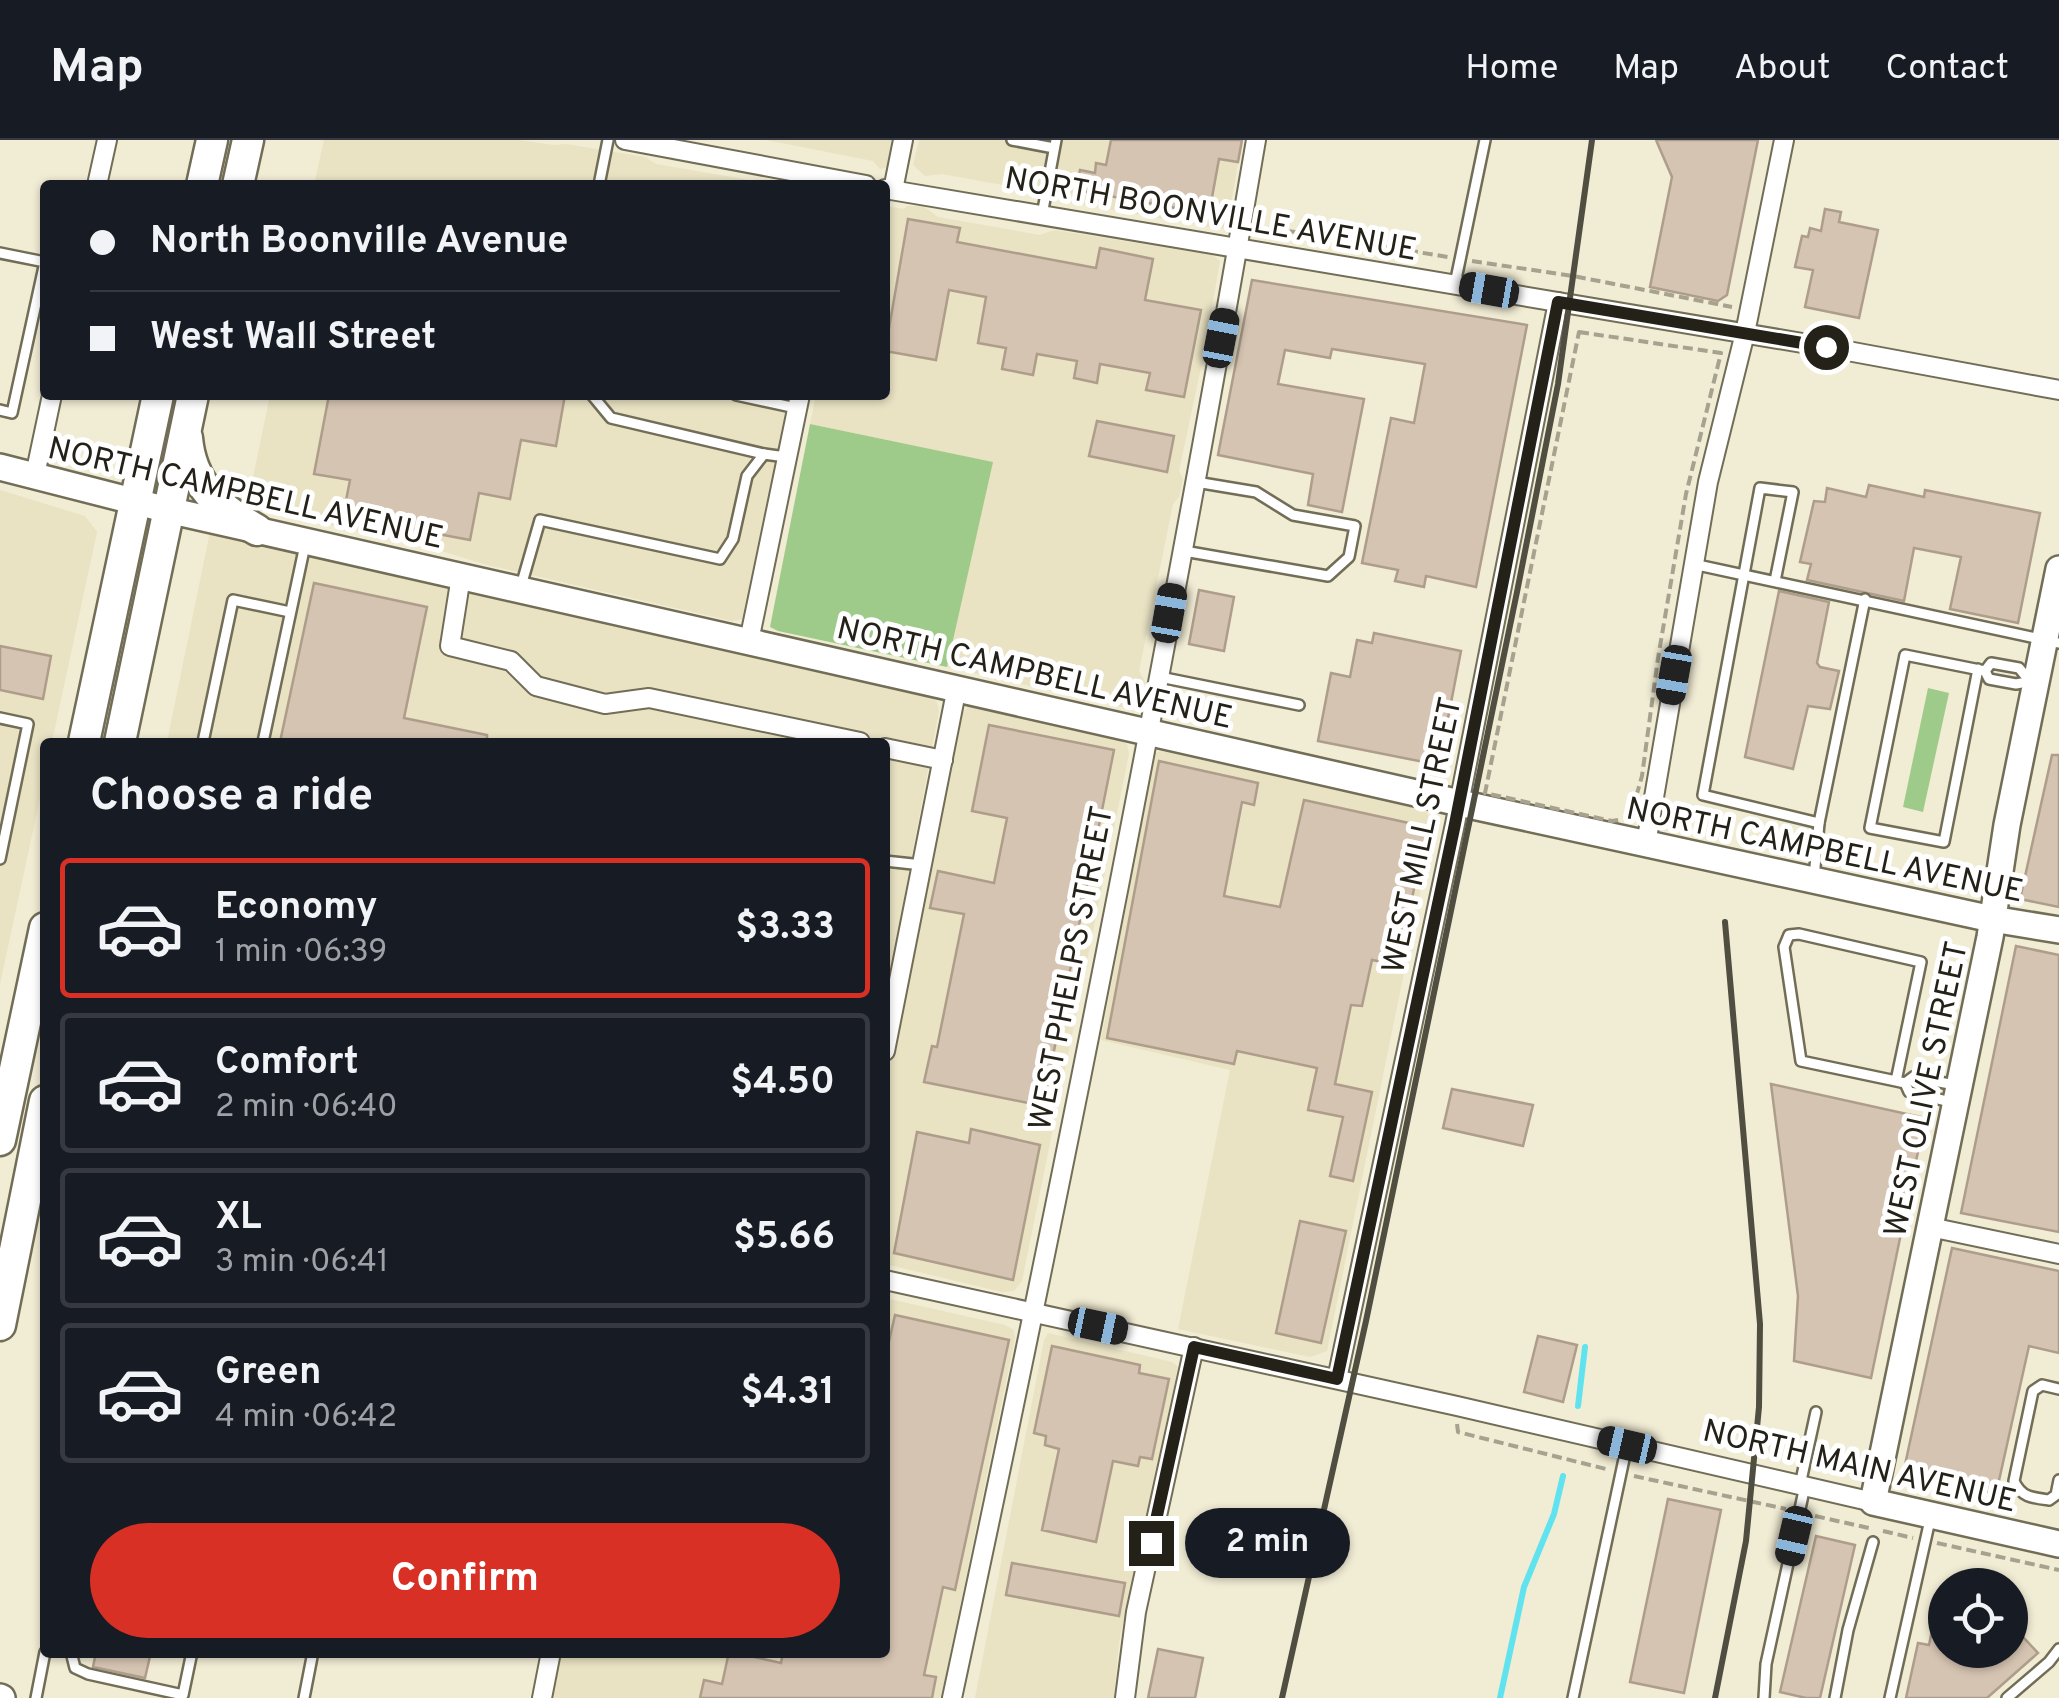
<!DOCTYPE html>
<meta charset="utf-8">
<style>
:root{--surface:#171b24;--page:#242831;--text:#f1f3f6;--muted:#9ea1a6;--line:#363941;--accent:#d93025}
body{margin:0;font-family:Overpass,sans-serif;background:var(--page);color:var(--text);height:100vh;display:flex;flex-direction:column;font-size:38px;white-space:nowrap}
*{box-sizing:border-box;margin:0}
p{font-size:32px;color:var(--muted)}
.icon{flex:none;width:55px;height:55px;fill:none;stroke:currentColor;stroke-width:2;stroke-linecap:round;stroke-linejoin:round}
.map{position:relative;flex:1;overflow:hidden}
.panel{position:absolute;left:40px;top:598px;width:850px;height:920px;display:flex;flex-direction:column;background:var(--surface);border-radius:10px;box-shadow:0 2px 8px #0004}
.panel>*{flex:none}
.top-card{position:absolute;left:40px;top:40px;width:850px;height:220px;border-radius:10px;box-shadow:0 2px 8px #0004;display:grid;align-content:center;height:220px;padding:0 50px;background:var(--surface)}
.buttons{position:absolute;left:1928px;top:1428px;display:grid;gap:20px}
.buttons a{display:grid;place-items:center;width:100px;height:100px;border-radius:50%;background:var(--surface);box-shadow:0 2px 8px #0004;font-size:50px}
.end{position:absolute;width:45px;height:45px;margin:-22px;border:12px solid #232118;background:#fff;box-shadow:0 0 0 5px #fff}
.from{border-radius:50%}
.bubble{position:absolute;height:70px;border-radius:35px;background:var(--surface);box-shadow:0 2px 8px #0004;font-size:32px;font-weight:700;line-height:70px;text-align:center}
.car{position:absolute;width:30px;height:60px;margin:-30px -15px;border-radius:12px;box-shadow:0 0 8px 2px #0007;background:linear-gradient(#222 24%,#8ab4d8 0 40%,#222 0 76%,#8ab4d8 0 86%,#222 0)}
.top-card b{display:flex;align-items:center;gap:35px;height:95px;font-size:38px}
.top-card b+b{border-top:2px solid var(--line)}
.top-card i{width:25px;height:25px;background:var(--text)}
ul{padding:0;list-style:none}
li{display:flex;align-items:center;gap:30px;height:140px;margin:0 20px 15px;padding:0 30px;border:5px solid var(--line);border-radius:10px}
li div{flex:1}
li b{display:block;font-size:38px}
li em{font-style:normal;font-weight:700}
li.on{border-color:var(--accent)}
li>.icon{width:90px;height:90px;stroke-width:1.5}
h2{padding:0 50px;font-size:45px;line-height:120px}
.primary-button{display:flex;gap:20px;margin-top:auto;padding:20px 50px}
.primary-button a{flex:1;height:115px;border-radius:60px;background:var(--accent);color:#fff;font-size:40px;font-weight:700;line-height:115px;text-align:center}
header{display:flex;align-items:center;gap:60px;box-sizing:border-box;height:140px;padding:0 50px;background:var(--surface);border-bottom:2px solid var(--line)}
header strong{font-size:48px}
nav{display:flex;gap:55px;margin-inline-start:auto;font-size:35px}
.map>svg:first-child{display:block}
.built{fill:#e9e2c3}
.green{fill:#9fcb8a}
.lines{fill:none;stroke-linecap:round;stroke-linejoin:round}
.stream{stroke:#60e3ef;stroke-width:6}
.building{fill:#d6c4b2;stroke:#ae9d8b;stroke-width:2.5}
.lane-casing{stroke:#716d57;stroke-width:14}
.street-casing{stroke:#716d57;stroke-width:22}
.secondary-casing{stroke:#716d57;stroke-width:30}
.primary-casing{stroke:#716d57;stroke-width:35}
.path{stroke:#a6a28f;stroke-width:4;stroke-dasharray:10 5;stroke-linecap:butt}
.lane{stroke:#fff;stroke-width:9}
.street{stroke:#fff;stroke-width:18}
.secondary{stroke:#fff;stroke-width:25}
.primary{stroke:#fff;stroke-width:30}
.rail{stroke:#504d41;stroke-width:6}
.route{stroke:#232118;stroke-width:12}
.labels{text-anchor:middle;stroke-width:10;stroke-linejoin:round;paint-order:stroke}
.street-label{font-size:32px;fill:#232118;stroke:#fff}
</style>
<header>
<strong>Map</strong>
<nav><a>Home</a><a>Map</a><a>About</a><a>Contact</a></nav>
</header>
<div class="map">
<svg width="2059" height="1558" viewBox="0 0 2059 1558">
<rect width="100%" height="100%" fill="#f1ecd4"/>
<g class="built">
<path d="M324,0H520L554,5L566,4L645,17L656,24L779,45H314Z"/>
<path d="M766,0H896L889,27L880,29L873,21Z"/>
<path d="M919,0H1242L1229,76L1227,87L1220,89L1062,61L1053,54L942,34L925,36L913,25Z"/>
<path d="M885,66L904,69L907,66H923L938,77L1040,95L1054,90L1212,115L1220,121L1209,184L1212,194L1208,216L1201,227L1179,331L1183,339L1179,357L1173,364L1139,531L1145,542L1136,565L1122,567L947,527L992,322L810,284L816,255H885Z"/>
<path d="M270,255H789L742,479L732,481L487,425L425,406L247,367Z"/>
<path d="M0,350L85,376L97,392L52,602H45V635L0,844Z"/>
<path d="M211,387L931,556L937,562L939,571L885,859V602H167Z"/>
<path d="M970,565L1117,600L1127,604L1129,614L1022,1141L1014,1151L1002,1152L885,1124V950L963,572Z"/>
<path d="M1162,611L1425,670L1434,685L1327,1211L1310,1217L1178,1189L1230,930L1101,900L1153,621L1155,613Z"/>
<path d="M885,1158L1005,1185L1014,1190L1015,1198L941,1558H550L560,1513L885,1512Z"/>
<path d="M1048,1193L1172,1222L1178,1227L1119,1502L1114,1558H975L1044,1200Z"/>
</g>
<g class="green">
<path d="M810,284L993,322L947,527L778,491L770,487Z"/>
<path d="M1928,548L1949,553L1923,672L1903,667Z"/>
</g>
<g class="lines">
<g class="stream">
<path d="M1578,1266L1585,1207"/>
<path d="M1500,1558L1524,1447L1554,1374L1563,1336"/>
</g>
</g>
<g class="building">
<path d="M1111,0H1242L1238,22L1219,19L1209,74L1076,50L1080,30L1095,33L1096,23L1106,25Z"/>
<path d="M1656,0H1758L1727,155L1718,161L1650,147L1672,37Z"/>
<path d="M1825,69L1841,72L1839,82L1878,90L1859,178L1805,167L1813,130L1795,127L1802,96L1808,97L1810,88L1821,91Z"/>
<path d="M908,79L960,88L957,102L1096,128L1100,108L1153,119L1145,160L1201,170L1184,257L1146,250L1150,233L1100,224L1097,243L1074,238L1077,221L1037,214L1033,235L1002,229L1006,208L978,203L986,157L949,150L936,220L885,211Z"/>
<path d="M1252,140L1527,185L1476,447L1426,436L1424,447L1395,441L1398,430L1362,423L1391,278L1414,283L1425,224L1332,209L1330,218L1285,210L1278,244L1364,259L1342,372L1308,365L1313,334L1218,315Z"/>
<path d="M329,255H565L556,306L521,300L510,359L479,353L470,400L343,376L350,340L314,334Z"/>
<path d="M1097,281L1174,296L1167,332L1089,316Z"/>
<path d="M1869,345L1924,357L1925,350L2040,373L2018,483L1950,469L1961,417L1914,408L1904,461L1807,440L1811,424L1800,422L1814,361L1825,362L1827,348L1866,357Z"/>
<path d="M314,443L427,467L404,578L487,595V602H280Z"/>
<path d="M1199,450L1234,457L1224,511L1189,504Z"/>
<path d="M1779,451L1829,462L1817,523L1820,527L1839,531L1830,569L1808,566L1793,629L1745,617Z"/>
<path d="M1374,493L1461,511L1439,625L1318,601L1331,533L1350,537L1357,500L1372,503Z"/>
<path d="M0,506L51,516L43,559L0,550Z"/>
<path d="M989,585L1114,610L1043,966L924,942L932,906L937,907L964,774L930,768L938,731L994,743L1007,678L972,671Z"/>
<path d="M2052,615H2059V767L2020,759Z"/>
<path d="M1159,621L1258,643L1254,665L1242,662L1224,756L1280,767L1304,660L1427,687L1398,825L1372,820L1362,866L1351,865L1335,944L1372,952L1353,1041L1330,1036L1343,977L1308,970L1317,928L1237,911L1234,924L1107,898Z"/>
<path d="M2016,806L2059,815V1092L1961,1073Z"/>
<path d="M1771,944L1925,978L1871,1238L1794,1221L1798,1156Z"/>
<path d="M1452,949L1533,965L1523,1006L1443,988Z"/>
<path d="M971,989L1040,1005L1013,1140L894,1113L917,992L969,1003Z"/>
<path d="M1300,1081L1346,1091L1321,1203L1276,1193Z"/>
<path d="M1952,1108L2059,1131V1213L2029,1206L1996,1354L1903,1334Z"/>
<path d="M895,1175L1009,1200L955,1450L943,1447L924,1535L936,1537L932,1558H700L704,1540L722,1544L729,1512H750V1516L781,1523L783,1512H885V1219Z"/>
<path d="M1538,1196L1577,1205L1563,1262L1524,1252Z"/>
<path d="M1052,1206L1140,1225L1139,1233L1169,1239L1152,1319L1140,1317L1138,1326L1113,1321L1096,1402L1042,1390L1059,1309L1045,1305L1046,1296L1034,1293Z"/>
<path d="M1668,1359L1721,1370L1684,1553L1630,1542Z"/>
<path d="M1816,1396L1855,1405L1820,1558H1806L1780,1552Z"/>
<path d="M1012,1423L1125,1443L1119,1476L1006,1455Z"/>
<path d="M1938,1461L1945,1462V1510H2010V1483L2038,1513L1987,1558H1906L1918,1503L1929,1505Z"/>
<path d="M1158,1509L1203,1518L1195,1558H1148Z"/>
<path d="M96,1512H151L145,1538L93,1527Z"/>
</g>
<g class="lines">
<defs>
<g id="lane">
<path d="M1012,0L1054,8"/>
<path d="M599,45L608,0"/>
<path d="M1042,75L1056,0"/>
<path d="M0,113L45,122L12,273L0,270"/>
<path d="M1455,144L1485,0"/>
<path d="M592,255L611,278L764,314"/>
<path d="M736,255L796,268"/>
<path d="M1184,411L1328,436L1349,417L1355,386L1293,375L1256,352L1196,342"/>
<path d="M1693,424L2059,503"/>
<path d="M1775,441L1793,352L1760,348L1703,655L1819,683L1814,738"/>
<path d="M521,446L540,380L720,419L733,399L747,336L764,314L786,317"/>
<path d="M1978,529L1944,702L1870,688L1905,515L1985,531L1989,539L2016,544L2032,541"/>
<path d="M1985,531L1991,523L2019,528L2029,540"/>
<path d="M1160,537L1299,565"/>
<path d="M0,578L28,584L0,719"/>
<path d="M203,602L233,460L290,472"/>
<path d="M263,602L305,405"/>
<path d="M1819,683L1865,459"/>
<path d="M885,721L922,725"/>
<path d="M1896,941L1921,822L1799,794L1789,795L1784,807L1801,921L1896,941L1905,943"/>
<path d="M1955,963L1909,952L1905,943L1913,937L1955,945"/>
<path d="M2059,1249L2042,1245L2033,1251L2014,1341C2021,1357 2032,1358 2049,1360L2056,1355L2059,1340"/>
<path d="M1800,1345L1816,1272"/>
<path d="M71,1512L75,1528L88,1534L183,1555L192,1512"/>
<path d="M36,1558L45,1512"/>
<path d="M304,1558L313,1512"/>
<path d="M1573,1558L1627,1305"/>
<path d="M1764,1558L1766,1524L1805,1346"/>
<path d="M1835,1558L1848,1490L1873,1402"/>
<path d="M1890,1558L1930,1380"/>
<path d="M2007,1558L2049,1522L2059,1509"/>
</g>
<g id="street">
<path d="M625,0L866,45"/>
<path d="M97,45L107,0"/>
<path d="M885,49L1826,207L2059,250"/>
<path d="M893,50L903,0"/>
<path d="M35,335L52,255"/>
<path d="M461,436L450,506L511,521L536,546L605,564L649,558L860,602"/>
<path d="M749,501L800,255"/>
<path d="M885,608L943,620"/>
<path d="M1646,704L1708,342L1745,193L1784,0"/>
<path d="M885,911L957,547"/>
<path d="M1930,1087L2059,1114"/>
<path d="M885,1140L1457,1266L1873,1362"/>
<path d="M1337,1239L1455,684L1558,162"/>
<path d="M542,1558L551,1512"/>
<path d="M952,1558C1063,1041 1167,521 1256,0"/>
<path d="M1125,1558L1136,1472L1194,1207"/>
</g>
<g id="secondary">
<path d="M0,327L168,370L1473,666L1992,779L2059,790"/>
<path d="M2059,429L2007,685L1990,797L1873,1362L2059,1404"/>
<path d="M0,1557L2,1558"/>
</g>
<g id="primary">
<path d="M202,45L212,0"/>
<path d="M238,45L248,0"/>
<path d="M187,298C191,344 218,368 257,390"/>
<path d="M84,602L158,255"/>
<path d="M120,602L193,255"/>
<path d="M0,1000L45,788"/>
<path d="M0,1185L45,961"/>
</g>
</defs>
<use href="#lane" class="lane-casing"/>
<use href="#street" class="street-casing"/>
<use href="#secondary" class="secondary-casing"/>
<use href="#primary" class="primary-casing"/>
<g class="path">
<path d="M1260,90L1270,88L1448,117"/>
<path d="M1472,121L1573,136L1732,167"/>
<path d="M1579,192L1721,213L1686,354L1658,518L1642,636L1630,678L1612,681L1485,653Z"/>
<path d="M1954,721L1968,752"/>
<path d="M1457,1284L1458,1292L1610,1330"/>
<path d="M1634,1336L1786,1369"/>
<path d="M1815,1376L1869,1388"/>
<path d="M1883,1391L1913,1398"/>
<path d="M1937,1403L2059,1430"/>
</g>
<use href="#lane" class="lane"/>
<use href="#street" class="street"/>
<use href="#secondary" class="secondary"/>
<use href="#primary" class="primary"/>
<g class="rail">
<path d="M1282,1558L1366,1181L1517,452L1558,244L1592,0"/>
<path d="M1715,1558L1746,1401L1759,1267L1760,1184L1725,782"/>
</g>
</g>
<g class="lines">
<path class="route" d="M1151,1403L1194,1207L1337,1239L1455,684L1558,162L1826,207"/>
</g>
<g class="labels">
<g class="street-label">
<text transform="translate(1211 73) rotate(10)" y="11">NORTH BOONVILLE AVENUE</text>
<text transform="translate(246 352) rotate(13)" y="11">NORTH CAMPBELL AVENUE</text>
<text transform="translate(1035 532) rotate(13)" y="11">NORTH CAMPBELL AVENUE</text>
<text transform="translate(1421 695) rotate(-78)" y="11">WEST MILL STREET</text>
<text transform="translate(1825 709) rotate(12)" y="11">NORTH CAMPBELL AVENUE</text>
<text transform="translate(1070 828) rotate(-79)" y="11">WEST PHELPS STREET</text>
<text transform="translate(1925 949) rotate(-78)" y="11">WEST OLIVE STREET</text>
<text transform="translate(1860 1325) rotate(13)" y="11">NORTH MAIN AVENUE</text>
</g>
</g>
</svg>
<div class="buttons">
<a><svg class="icon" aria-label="locate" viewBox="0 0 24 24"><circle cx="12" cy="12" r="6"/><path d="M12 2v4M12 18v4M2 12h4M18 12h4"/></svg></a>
</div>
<i class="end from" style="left:1826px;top:207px"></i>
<i class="end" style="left:1151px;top:1403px"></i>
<div class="bubble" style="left:1185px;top:1368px;width:165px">2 min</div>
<i class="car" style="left:1489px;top:150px;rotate:280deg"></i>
<i class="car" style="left:1221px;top:198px;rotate:11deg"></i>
<i class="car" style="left:1169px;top:473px;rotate:10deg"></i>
<i class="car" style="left:1674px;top:535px;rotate:190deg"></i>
<i class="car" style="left:1098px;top:1186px;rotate:102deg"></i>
<i class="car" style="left:1627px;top:1305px;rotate:283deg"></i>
<i class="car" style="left:1794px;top:1396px;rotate:193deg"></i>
<div class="top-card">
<b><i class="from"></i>North Boonville Avenue</b>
<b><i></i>West Wall Street</b>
</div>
<section class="panel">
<h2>Choose a ride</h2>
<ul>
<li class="on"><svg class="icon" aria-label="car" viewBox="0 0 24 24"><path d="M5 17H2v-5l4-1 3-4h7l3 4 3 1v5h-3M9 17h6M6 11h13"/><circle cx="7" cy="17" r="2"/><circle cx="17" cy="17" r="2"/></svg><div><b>Economy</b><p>1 min · 06:39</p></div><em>$3.33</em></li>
<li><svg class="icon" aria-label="car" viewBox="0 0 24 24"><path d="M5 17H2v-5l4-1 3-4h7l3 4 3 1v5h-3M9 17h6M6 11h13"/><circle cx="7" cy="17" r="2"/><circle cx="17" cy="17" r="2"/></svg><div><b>Comfort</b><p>2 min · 06:40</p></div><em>$4.50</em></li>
<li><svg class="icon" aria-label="car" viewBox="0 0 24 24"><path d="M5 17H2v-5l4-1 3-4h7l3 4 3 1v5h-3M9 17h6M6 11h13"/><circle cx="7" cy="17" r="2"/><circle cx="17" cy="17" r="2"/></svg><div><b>XL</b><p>3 min · 06:41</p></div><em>$5.66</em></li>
<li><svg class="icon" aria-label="car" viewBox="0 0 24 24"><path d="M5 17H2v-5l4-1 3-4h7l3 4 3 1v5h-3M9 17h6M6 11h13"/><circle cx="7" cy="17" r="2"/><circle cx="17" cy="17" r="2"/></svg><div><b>Green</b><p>4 min · 06:42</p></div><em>$4.31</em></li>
</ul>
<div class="primary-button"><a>Confirm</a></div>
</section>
</div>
